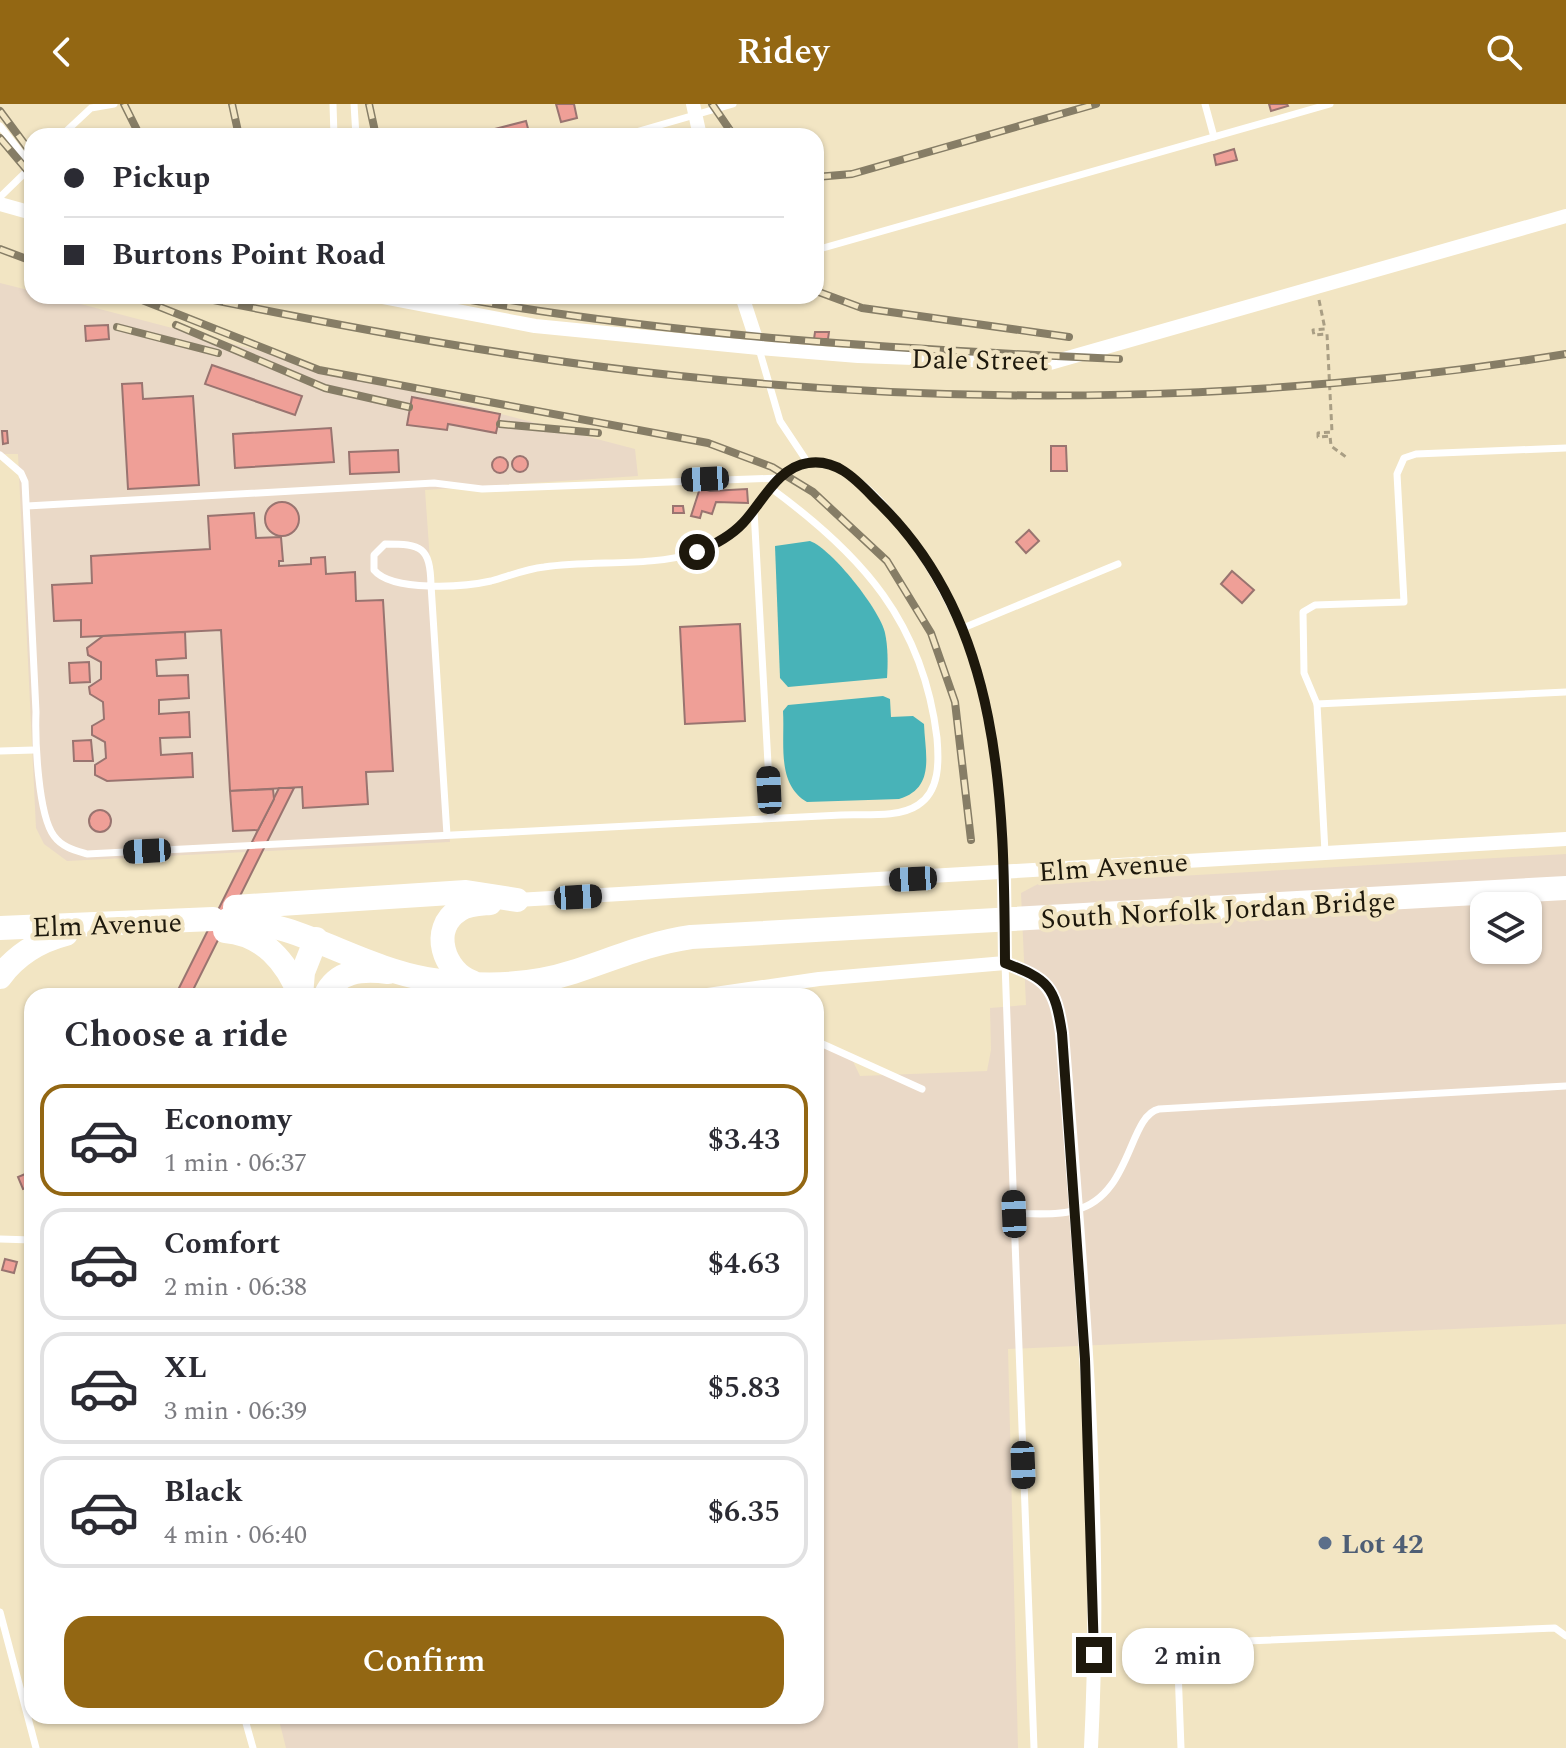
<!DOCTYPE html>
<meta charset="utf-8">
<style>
:root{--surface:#fff;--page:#f7f7f7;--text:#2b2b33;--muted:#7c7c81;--line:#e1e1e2;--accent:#936713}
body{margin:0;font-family:Spectral,serif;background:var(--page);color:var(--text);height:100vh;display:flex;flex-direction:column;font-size:30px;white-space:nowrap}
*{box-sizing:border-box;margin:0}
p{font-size:26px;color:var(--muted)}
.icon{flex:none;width:44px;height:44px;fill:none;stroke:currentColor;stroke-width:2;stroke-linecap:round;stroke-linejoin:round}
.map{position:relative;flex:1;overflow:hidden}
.details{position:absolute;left:24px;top:884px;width:800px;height:736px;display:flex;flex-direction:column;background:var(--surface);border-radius:24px;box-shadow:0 2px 6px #0004}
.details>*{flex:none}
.hud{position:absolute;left:24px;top:24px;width:800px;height:176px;border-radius:24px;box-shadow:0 2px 6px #0004;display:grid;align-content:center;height:176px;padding:0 40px;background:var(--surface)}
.fabs{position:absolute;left:1470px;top:788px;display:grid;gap:16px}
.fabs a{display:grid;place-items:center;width:72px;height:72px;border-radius:16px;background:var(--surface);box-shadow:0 2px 6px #0004;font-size:40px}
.end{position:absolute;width:36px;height:36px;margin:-18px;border:10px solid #1d180c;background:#fff;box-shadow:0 0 0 4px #fff}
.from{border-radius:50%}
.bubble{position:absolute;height:56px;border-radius:24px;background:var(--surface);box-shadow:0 2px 6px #0004;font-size:26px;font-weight:600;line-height:56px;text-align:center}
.car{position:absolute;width:24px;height:48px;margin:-24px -12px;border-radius:10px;box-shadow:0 0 6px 2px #0007;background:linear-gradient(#222 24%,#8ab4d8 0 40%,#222 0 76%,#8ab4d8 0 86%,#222 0)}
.hud b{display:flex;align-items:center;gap:28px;height:76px;font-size:30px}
.hud b+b{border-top:2px solid var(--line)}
.hud i{width:20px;height:20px;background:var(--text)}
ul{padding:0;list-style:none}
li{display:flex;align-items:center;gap:24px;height:112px;margin:0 16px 12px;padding:0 24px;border:4px solid var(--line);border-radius:24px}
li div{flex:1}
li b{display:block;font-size:30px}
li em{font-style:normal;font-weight:600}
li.on{border-color:var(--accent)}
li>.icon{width:72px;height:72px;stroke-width:1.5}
h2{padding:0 40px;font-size:36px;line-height:96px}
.action{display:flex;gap:16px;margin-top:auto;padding:16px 40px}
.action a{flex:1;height:92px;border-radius:24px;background:var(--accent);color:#fff;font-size:32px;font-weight:600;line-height:92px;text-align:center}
header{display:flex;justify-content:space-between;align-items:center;height:104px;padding:0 40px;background:var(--accent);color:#fff;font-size:36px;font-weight:600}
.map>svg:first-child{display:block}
.industrial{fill:#ead9c7;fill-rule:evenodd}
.water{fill:#48b3b8}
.building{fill:#ef9f97;stroke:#997470;stroke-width:2}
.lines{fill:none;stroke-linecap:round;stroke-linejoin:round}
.path{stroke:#a99e84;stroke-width:3;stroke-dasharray:6 4;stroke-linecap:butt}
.service{stroke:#fff;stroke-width:7}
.minor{stroke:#fff;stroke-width:14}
.primary{stroke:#fff;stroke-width:24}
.rail-casing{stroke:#867d66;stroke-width:8}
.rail{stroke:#f2e5c3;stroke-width:5;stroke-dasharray:15;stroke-linecap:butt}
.route{stroke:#1d180c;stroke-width:10}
.service-dot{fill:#5c6f8a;stroke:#f2e5c3;stroke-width:3}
.labels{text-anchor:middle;stroke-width:8;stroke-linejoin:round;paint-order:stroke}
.street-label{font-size:28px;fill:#1d180c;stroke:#f2e5c3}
.service-label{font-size:28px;font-weight:bold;fill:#4e5e75;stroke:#f2e5c3;text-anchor:start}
</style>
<header><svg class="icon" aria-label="back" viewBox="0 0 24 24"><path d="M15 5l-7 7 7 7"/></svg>Ridey<svg class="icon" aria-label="search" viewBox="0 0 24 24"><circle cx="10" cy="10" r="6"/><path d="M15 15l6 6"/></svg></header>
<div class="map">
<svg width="1566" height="1644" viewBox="0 0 1566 1644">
<rect width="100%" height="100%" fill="#f2e5c3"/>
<g class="industrial">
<path d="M0,179L32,187V192H50L635,345L638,372L425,386L450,738L67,757L44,740L36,724L18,350H0Z"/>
<path d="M1566,750V1220L1008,1245L1018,1644H286L278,1612H816V936L849,949L860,972L987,967L991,946L990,904L1026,901L1021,789L1038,780ZM1484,802H1528V846H1484Z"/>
</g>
<g class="water">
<path d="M810,437C832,445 880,506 885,529C888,543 888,559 887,574L788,583L780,574L775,442Z"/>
<path d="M883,592L890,595L891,613L913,612L924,620C925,650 936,684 899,695L807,698C776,680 785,639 783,607L788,601Z"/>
</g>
<g class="building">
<path d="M556,0H574L577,14L561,18Z"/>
<path d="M1269,0H1287L1288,2L1271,7Z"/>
<path d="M526,17L530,32H488L487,27Z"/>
<path d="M1234,45L1237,56L1216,61L1214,51Z"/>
<path d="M108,221L109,235L86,237L85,222Z"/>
<path d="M815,228H829L828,235H814Z"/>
<path d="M212,261L302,292L295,311L205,280Z"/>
<path d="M142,279L143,295L193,292L199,381L128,385L122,280Z"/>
<path d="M412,293L500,310L496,329L448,320L447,326L407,321Z"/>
<path d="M331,324L334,358L235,364L233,330Z"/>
<path d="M2,327H7L8,339L3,340Z"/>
<path d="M1051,342H1066L1067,367H1051Z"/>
<path d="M398,346L399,368L350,370L349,348Z"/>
<circle cx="520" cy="360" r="8"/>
<circle cx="500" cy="361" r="8"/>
<path d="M700,384L710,387L747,385L748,399L716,398L712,410L702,407L700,414L691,412Z"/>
<circle cx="282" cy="415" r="17"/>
<path d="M673,402H683L684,409H673Z"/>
<path d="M254,409L256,434L281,433L283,457H279V462L311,460V454L325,453L326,470L355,468L356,497L383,496L393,667L366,668L368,700L303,704L302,683L230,687L221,526L81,533V516L54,517L52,481L92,479L91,452L210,445L208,412Z"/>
<path d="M1029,426L1039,437L1026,449L1016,438Z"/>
<path d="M1232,467L1254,486L1242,499L1221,480Z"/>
<path d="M740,520L745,617L685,620L680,523Z"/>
<path d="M185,528L186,554L156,556L157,572L188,571L189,594L159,596V610L189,608L190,633L160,634L161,651L192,649L193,673L107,677L95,671V661L106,654L105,638L92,631V622L104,615L103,598L90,590L89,583L101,575V558L88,551L87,544L103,532Z"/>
<path d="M89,558L90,578L70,579L69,559Z"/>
<path d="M91,636L93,657H74L73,637Z"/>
<path d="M279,684H294L190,892H175Z"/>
<path d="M273,685L274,695L258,726L233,727L230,687Z"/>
<circle cx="100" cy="717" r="11"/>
<path d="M32,1067V1082L23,1085L18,1073Z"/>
<path d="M5,1155L17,1158L14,1169L2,1166Z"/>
</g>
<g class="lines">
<path class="path" d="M1319,196L1325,225L1313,226L1314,231L1327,230L1332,328L1318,329V333L1330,332L1331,342L1346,353"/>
<g class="service">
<path d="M333,0L334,32"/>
<path d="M354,0L356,32"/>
<path d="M1205,0L1214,33"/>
<path d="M0,22L32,63"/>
<path d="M61,32L91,4L114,0"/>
<path d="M622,32L733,0"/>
<path d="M0,93L32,62"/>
<path d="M816,146L1330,0"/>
<path d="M759,245L780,317L808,359"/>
<path d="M0,351L21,369L25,378L36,608C35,635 38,711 54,732C62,743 74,746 87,750L841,711C864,710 899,714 918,701C940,687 939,657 937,634C923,518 862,451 772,385"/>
<path d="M27,402L434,379L482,385L779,374"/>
<path d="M963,524L1118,460"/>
<path d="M1317,600L1566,588"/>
<path d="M0,647L34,646"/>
<path d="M771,714L754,406C767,390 781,366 801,360C876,340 965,517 980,575C997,638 1001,703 1004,768"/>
<path d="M447,731L431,481C430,443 422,440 385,440L374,451V466C392,488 464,483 491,477C509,472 526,465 544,463C594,456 648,463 696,449C721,441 738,425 754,406"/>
<path d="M1325,748L1317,600L1304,569L1303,508L1315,501L1404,498L1397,370L1404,354L1416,350L1566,344"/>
<path d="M1005,859L1014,1110"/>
<path d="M816,937L922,985"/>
<path d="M0,1135L32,1136"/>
<path d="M0,1508L36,1644"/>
<path d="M244,1612L253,1644"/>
<path d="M1034,1644L1014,1110C1033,1109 1058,1112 1076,1106C1132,1091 1128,1012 1159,1005L1566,982"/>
<path d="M1181,1644L1178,1565L1181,1554L1190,1546L1246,1537L1555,1524L1566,1532"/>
</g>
<g class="minor">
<path d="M693,0L700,32"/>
<path d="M0,100L32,109"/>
<path d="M378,192L535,222L759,244L858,252L1050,259L1566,112"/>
<path d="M742,192L759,244"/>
<path d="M1004,770L1005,859C1048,875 1055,883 1062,929C1081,1165 1103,1407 1091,1644"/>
<path d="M517,796L1566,735"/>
<path d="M701,892L819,875L1005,859"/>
</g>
<g class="primary">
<path d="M235,803L466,788L517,796"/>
<path d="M229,815C301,819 358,863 427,875C476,883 527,883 573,868C613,855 649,839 691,833L1566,784"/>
<path d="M0,824L213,815"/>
<path d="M225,827C263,830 287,858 300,892"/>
<path d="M0,873C17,850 39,837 66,830"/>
<path d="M472,878C444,868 429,825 459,806C468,800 479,800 490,799"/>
<path d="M301,892L303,868L316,835"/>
<path d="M325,892C337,866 362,865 388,868"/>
</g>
<defs>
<g id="rail">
<path d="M124,0L140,32"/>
<path d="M232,0L239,32"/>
<path d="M369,0L376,32"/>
<path d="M712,0L734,32"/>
<path d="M0,7L32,50"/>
<path d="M0,34L32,72"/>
<path d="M816,73L852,70L1096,0"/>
<path d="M0,145L32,157"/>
<path d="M816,187L862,204L1069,233"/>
<path d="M132,192L319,266L708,339L772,363L813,388L887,457L931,529L955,598L971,736"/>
<path d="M194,192C355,225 517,255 680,272C973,303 1275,298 1566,250"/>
<path d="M448,192C670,232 894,245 1119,255"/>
<path d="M176,221L325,284L409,303"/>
<path d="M117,223L218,249"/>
<path d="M500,320L598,329"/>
</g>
</defs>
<use href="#rail" class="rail-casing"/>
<use href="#rail" class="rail"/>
</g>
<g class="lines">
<path class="route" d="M697,448C714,441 730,433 743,419C762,399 778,363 808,359C839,354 859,379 879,399C1003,520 1004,697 1005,859C1048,875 1055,882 1062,929L1085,1255L1094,1551"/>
</g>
<circle class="service-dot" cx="1325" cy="1439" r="8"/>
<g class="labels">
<g class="street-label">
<text transform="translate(980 255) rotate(1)" y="10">Dale Street</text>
<text transform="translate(1113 762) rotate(-4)" y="10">Elm Avenue</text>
<text transform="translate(1218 805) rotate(-3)" y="10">South Norfolk Jordan Bridge</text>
<text transform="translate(107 820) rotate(-2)" y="10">Elm Avenue</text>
</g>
<g class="service-label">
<text x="1341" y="1449">Lot 42</text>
</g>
</g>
</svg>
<div class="fabs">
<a><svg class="icon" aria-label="layers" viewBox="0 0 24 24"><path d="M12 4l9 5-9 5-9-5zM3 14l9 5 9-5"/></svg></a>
</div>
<i class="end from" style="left:697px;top:448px"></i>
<i class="end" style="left:1094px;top:1551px"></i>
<div class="bubble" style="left:1122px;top:1524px;width:132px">2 min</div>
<i class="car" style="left:705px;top:375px;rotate:267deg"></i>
<i class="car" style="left:769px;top:686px;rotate:357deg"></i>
<i class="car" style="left:147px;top:747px;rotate:267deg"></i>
<i class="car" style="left:913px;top:775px;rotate:267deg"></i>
<i class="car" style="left:578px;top:793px;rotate:87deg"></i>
<i class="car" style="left:1014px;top:1110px;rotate:358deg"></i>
<i class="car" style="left:1023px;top:1361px;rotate:178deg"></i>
<div class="hud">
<b><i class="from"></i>Pickup</b>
<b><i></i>Burtons Point Road</b>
</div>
<section class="details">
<h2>Choose a ride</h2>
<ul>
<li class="on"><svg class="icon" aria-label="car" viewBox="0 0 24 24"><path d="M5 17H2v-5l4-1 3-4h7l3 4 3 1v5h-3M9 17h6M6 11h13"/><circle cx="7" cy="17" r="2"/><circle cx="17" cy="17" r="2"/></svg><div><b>Economy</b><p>1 min · 06:37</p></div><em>$3.43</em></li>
<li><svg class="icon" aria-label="car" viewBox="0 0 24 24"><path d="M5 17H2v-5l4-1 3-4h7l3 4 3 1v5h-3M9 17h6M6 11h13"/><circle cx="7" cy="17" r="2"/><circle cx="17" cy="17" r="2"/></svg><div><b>Comfort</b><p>2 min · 06:38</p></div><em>$4.63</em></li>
<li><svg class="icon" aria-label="car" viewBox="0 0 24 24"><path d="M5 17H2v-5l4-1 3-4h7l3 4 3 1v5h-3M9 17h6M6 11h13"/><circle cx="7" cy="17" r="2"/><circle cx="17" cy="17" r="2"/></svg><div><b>XL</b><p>3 min · 06:39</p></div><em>$5.83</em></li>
<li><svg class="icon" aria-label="car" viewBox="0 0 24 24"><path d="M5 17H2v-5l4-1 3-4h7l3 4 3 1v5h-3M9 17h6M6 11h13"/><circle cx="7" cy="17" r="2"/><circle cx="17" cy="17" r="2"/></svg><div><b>Black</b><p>4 min · 06:40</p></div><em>$6.35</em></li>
</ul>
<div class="action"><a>Confirm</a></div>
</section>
</div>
